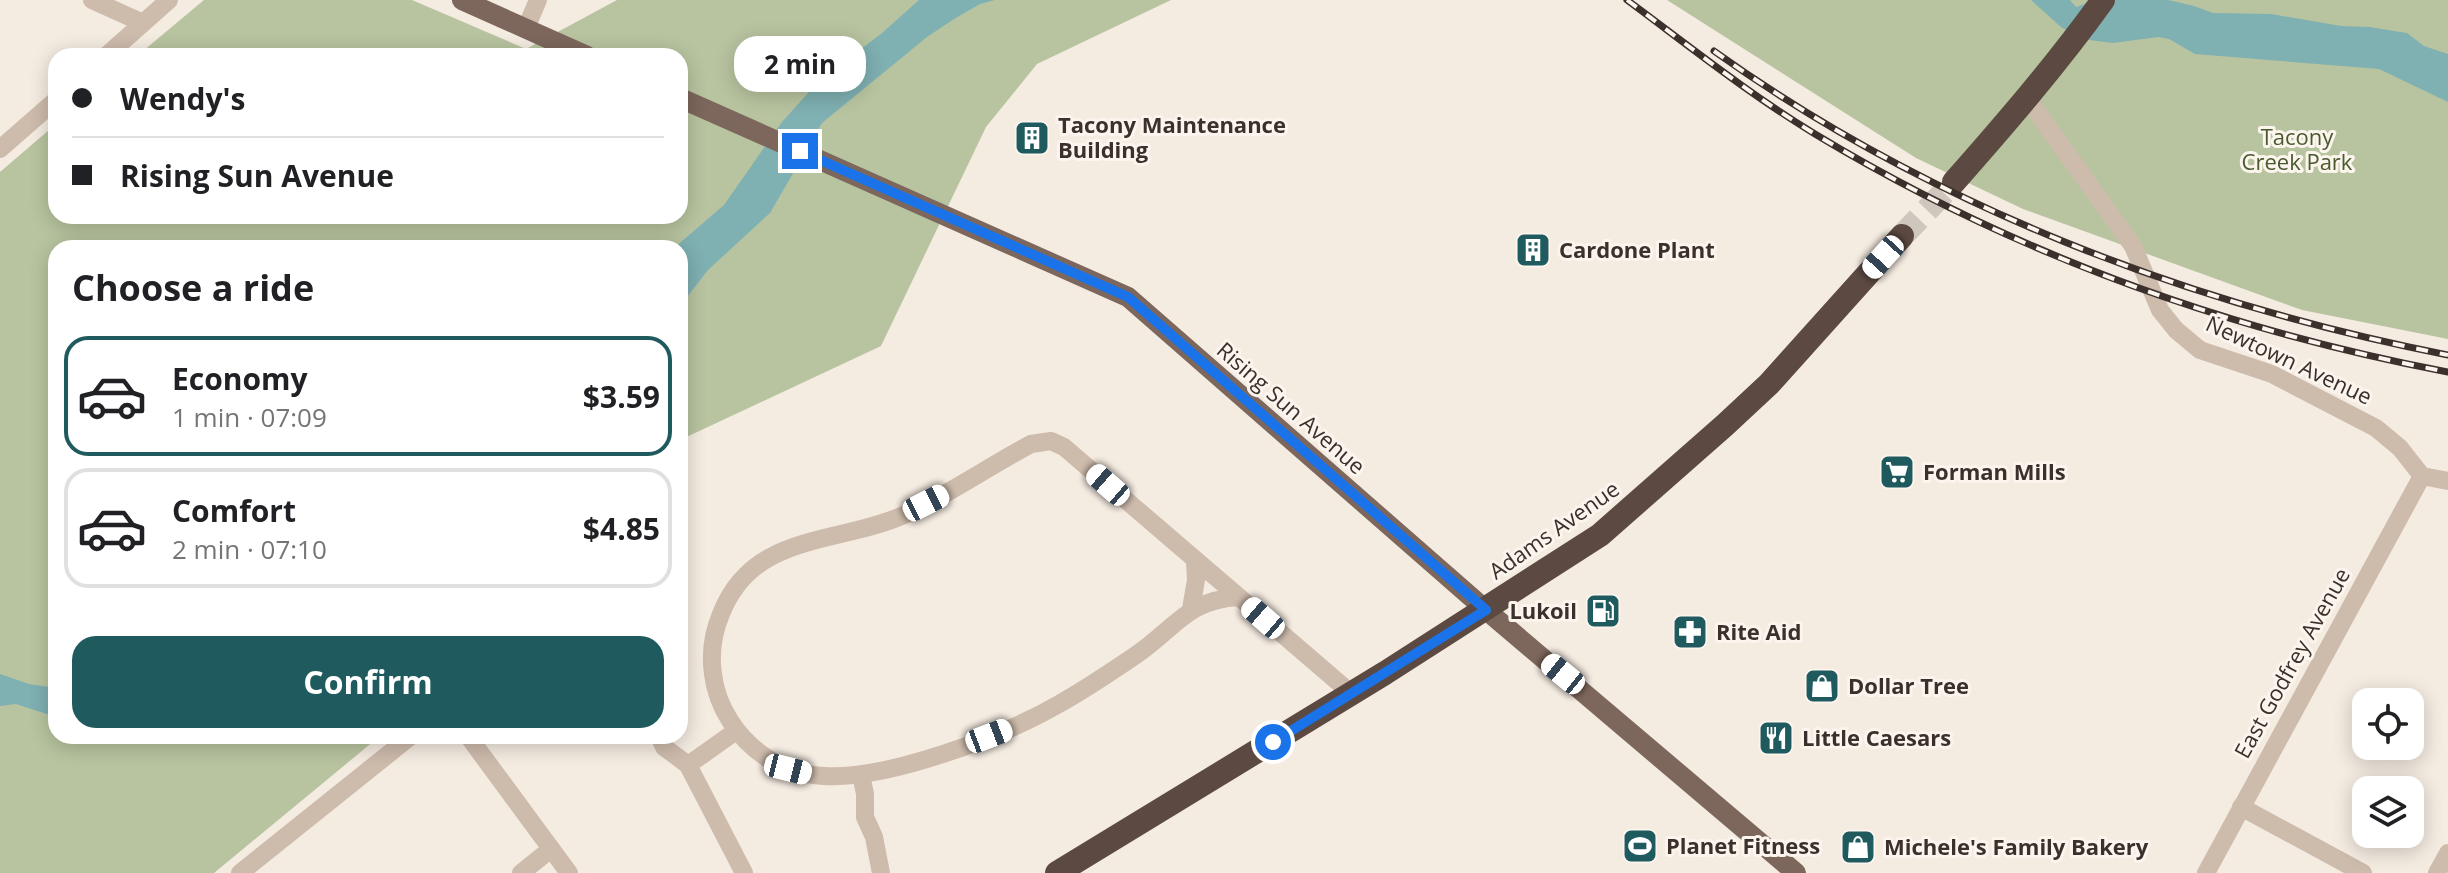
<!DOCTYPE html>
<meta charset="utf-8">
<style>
:root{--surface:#fff;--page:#f2f2f2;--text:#202124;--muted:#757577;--line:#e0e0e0;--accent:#1f5a5e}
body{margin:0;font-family:"Open Sans",sans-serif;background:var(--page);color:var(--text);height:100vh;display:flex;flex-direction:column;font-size:30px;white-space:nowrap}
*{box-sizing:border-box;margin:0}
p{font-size:26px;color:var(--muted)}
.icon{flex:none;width:44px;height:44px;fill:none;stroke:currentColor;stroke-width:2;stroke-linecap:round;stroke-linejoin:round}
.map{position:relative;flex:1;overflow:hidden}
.sheet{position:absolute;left:48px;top:240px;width:640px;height:504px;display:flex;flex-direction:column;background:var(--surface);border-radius:24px;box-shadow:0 4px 20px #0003}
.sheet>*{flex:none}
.guide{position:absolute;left:48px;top:48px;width:640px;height:176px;border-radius:24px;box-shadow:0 4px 20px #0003;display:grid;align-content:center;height:176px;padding:0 24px;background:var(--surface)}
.controls{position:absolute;left:2352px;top:688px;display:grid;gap:16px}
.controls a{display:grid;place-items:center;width:72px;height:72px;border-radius:16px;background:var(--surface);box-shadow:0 4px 20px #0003;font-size:40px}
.end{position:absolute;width:36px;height:36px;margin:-18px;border:10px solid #1a73e8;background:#fff;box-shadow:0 0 0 4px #fff}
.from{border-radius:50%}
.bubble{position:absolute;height:56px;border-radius:24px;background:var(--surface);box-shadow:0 4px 20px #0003;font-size:26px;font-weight:700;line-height:56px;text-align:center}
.car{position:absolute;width:24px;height:48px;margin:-24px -12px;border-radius:10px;box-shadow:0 0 6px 2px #0007;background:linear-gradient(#fff 24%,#345 0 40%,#fff 0 76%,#345 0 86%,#fff 0)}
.guide b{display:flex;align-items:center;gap:28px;height:76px;font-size:30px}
.guide b+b{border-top:2px solid var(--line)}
.guide i{width:20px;height:20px;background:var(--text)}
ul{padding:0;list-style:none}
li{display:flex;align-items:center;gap:24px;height:120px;margin:0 16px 12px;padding:0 8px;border:4px solid var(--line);border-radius:24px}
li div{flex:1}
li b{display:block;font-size:30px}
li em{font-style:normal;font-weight:700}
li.selected{border-color:var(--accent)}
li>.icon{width:72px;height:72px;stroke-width:1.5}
h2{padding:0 24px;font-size:36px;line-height:96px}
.action{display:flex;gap:16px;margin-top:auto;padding:16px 24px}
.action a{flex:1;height:92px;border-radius:24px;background:var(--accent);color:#fff;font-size:32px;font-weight:700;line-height:92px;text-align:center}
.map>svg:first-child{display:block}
.green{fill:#b8c4a0}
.water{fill:#7fb0b2}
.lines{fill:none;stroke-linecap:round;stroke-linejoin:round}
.highway-tunnel{stroke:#cfc6bd;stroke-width:24;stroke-dasharray:24 12;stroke-linecap:butt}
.minor{stroke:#cdbbac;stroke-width:18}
.major{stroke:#7d675c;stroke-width:20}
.highway{stroke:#5c4a42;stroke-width:24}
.rail-casing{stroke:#3b302b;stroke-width:7}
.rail{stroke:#fbf5ee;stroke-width:4;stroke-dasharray:12;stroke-linecap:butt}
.route{stroke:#1a73e8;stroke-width:10}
.labels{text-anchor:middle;stroke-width:6;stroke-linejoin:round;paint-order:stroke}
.poi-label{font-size:22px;font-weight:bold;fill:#3b302b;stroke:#fbf5ee;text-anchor:start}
.park-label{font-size:22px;fill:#4a5a2e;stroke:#fbf5ee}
.street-label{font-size:22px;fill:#3b302b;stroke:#fbf5ee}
</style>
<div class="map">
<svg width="2448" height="873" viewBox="0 0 2448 873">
<rect width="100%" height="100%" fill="#f4ebe1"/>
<g class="green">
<path d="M204,0H412L526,49L617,0H1171L1037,64L986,127L881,346L680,440V248H56V736H380L214,873H0V172L56,124V216H680V56H137Z"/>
<path d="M1667,0H2448V339L2302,310L2023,209L1916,158Z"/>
</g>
<g class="water">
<path d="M919,0H995L980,4L954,19L927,37L822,123L770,213L708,270L680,306V248H674L724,205L782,122L818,82L882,33Z"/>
<path d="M2031,0H2070L2076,7L2096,0H2168L2194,6L2213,13L2271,14L2341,26L2369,27L2407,33L2424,46L2448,54V102L2379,69L2195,54L2169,39L2158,37L2113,43L2089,40L2062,28Z"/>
<path d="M0,674L29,684L56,688V717L16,704L0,706Z"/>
</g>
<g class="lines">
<path class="highway-tunnel" d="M1902,236L1954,182"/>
<g class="minor">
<path d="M92,0L143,23"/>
<path d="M526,28L538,0"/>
<path d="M106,56L169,0"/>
<path d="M2027,98L2133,246L2160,310L2176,330L2200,350L2272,374L2376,428L2400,448L2422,476L2448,481"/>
<path d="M0,149L56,100"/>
<path d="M1239,597C1186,600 1176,628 1136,655C1111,672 1086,689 1059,704C1004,736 887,780 824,776C804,775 783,769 767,758C738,739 717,708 713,674C710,653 713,633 721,614C753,532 836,545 904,515C948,495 988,467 1031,444L1051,441L1064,447L1352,694"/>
<path d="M1191,609L1196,580L1195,561"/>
<path d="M468,736L569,873"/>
<path d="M659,736L664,747L688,765L744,873"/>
<path d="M688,765L736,731"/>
<path d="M861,775L865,794V817L874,837L881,873"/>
<path d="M2241,807L2363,873"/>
<path d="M240,873L411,736"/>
<path d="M521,873L551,849"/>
<path d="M2206,873L2422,476"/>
<path d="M2437,873L2448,853"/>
</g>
<g class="major">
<path d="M462,0L587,56"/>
<path d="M680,98L1128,297L1486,610L1796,873"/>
</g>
<g class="highway">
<path d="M1954,182C2006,123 2057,64 2103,0"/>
<path d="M1057,873L1385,673L1600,535L1725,425L1769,384L1902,236"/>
</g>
<defs>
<g id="rail">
<path d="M1627,0C1689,46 1749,94 1815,134C2012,253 2222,329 2448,372"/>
<path d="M1714,51C1931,206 2188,304 2448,355"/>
</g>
</defs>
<use href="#rail" class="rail-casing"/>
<use href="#rail" class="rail"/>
</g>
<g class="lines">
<path class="route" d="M800,151L1128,297L1486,610L1273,742"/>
</g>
<defs>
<symbol id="building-square" viewBox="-11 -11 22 22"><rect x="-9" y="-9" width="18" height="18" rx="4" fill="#1f5a5e" stroke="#fbf5ee"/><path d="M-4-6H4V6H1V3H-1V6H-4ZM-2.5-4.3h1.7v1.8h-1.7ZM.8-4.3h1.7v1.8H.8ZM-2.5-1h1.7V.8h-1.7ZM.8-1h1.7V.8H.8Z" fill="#fff"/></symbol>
<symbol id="supermarket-square" viewBox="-11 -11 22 22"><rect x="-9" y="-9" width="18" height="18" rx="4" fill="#1f5a5e" stroke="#fbf5ee"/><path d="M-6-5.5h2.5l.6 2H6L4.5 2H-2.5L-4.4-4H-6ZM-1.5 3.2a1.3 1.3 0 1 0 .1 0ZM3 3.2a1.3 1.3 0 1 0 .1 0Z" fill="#fff"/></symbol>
<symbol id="fuel-square" viewBox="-11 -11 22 22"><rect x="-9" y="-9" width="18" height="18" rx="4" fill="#1f5a5e" stroke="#fbf5ee"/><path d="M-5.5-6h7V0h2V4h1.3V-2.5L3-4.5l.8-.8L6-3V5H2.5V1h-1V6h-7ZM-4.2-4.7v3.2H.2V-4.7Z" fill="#fff"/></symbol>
<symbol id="pharmacy-square" viewBox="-11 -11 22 22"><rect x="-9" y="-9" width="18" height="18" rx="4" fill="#1f5a5e" stroke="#fbf5ee"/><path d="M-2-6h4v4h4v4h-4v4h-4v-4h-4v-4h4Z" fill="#fff"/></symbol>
<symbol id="shop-square" viewBox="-11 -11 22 22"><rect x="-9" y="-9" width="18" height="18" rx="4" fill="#1f5a5e" stroke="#fbf5ee"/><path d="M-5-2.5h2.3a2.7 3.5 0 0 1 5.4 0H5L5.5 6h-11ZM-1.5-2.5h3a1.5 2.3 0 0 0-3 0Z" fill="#fff"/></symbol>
<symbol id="restaurant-square" viewBox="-11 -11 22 22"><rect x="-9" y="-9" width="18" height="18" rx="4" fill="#1f5a5e" stroke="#fbf5ee"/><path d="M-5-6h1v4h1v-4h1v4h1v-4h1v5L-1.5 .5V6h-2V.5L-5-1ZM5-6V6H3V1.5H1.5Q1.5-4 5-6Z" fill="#fff"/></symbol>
<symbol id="stadium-square" viewBox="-11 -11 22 22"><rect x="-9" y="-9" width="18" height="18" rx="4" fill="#1f5a5e" stroke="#fbf5ee"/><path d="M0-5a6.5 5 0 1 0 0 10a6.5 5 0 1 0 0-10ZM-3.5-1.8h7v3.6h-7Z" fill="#fff"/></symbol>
</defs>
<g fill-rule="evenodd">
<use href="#building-square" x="1012" y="118" width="40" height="40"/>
<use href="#building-square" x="1513" y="230" width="40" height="40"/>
<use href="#supermarket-square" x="1877" y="452" width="40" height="40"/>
<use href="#fuel-square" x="1583" y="591" width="40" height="40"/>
<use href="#pharmacy-square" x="1670" y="612" width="40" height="40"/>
<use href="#shop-square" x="1802" y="666" width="40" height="40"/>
<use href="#restaurant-square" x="1756" y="718" width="40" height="40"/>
<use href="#stadium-square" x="1620" y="826" width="40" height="40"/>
<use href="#shop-square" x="1838" y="827" width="40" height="40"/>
</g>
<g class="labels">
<g class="poi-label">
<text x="1058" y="133">Tacony Maintenance<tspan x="1058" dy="25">Building</tspan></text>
<text x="1559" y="258">Cardone Plant</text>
<text x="1923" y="480">Forman Mills</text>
<text x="1577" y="619" text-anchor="end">Lukoil</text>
<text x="1716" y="640">Rite Aid</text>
<text x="1848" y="694">Dollar Tree</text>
<text x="1802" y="746">Little Caesars</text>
<text x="1666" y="854">Planet Fitness</text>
<text x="1884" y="855">Michele's Family Bakery</text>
</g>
<g class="park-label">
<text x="2297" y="145">Tacony<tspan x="2297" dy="25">Creek Park</tspan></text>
</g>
<g class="street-label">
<text transform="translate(2289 360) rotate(25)" y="8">Newtown Avenue</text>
<text transform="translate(1291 408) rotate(41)" y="8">Rising Sun Avenue</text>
<text transform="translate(1554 530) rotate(-35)" y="8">Adams Avenue</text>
<text transform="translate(2292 663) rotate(-61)" y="8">East Godfrey Avenue</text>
</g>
</g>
</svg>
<div class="controls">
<a><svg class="icon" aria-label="locate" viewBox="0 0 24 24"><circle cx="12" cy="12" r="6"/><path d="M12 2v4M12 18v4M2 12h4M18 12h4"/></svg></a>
<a><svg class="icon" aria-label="layers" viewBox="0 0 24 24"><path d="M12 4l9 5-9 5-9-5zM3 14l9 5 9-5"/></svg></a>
</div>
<i class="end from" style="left:1273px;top:742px"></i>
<i class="end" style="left:800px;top:151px"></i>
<div class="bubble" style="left:734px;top:36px;width:132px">2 min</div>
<i class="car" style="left:1883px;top:257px;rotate:222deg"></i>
<i class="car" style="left:1108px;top:485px;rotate:311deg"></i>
<i class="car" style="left:926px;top:503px;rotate:63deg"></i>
<i class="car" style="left:1263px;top:618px;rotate:311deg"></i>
<i class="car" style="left:1563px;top:674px;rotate:309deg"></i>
<i class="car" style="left:989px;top:736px;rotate:69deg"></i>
<i class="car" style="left:788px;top:769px;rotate:104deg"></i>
<div class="guide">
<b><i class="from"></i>Wendy's</b>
<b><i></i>Rising Sun Avenue</b>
</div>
<section class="sheet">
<h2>Choose a ride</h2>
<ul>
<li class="selected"><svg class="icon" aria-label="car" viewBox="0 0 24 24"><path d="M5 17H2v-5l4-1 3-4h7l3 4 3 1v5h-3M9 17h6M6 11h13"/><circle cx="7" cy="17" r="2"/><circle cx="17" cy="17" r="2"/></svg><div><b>Economy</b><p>1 min · 07:09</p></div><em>$3.59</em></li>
<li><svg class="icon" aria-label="car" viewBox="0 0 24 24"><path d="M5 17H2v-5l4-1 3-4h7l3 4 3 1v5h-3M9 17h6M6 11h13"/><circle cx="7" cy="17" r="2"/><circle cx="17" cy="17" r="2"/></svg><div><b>Comfort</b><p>2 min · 07:10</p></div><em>$4.85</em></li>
</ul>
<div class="action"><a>Confirm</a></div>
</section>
</div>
